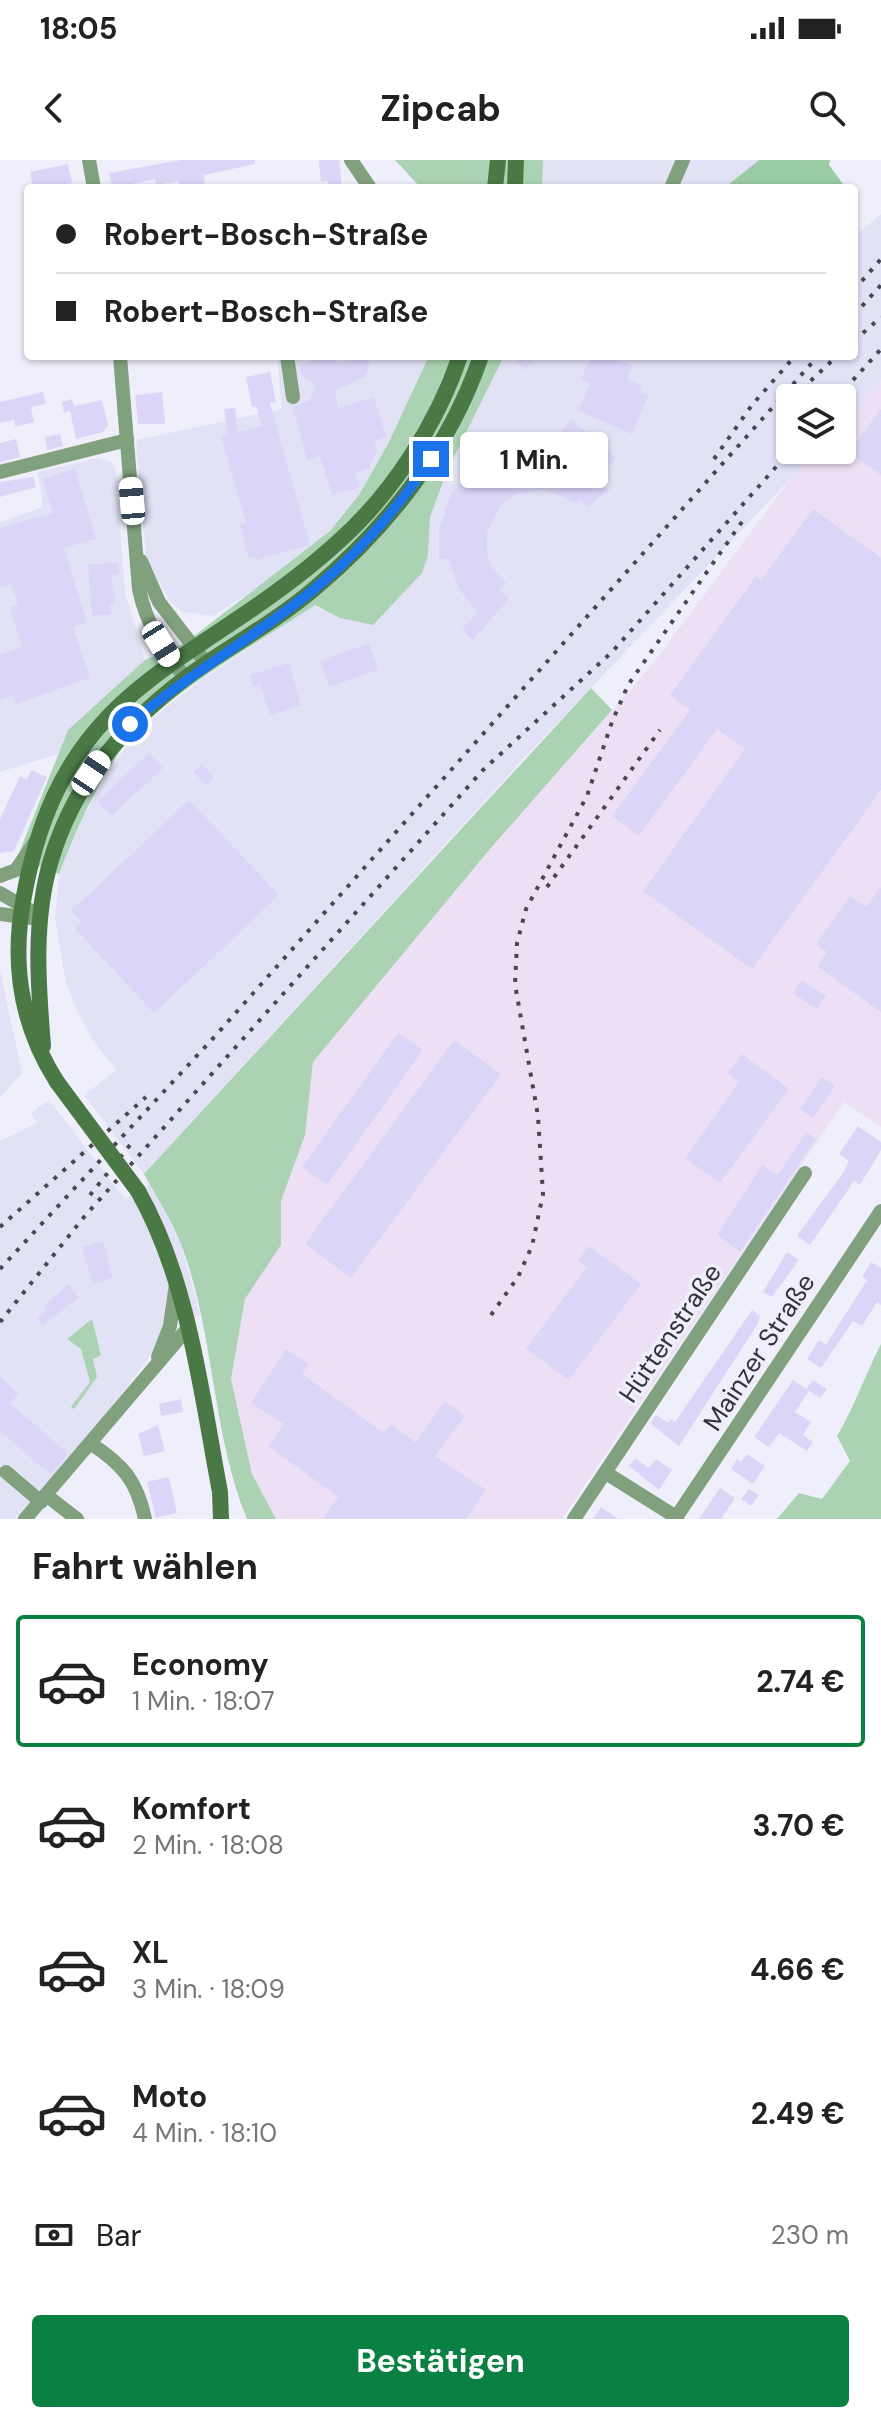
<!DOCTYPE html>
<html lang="de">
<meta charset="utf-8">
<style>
:root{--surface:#fff;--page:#f6f6f6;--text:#222;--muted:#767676;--line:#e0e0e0;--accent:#0b8043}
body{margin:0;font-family:"DM Sans",sans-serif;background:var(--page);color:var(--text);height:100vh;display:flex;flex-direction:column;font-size:30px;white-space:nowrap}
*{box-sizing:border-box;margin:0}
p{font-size:26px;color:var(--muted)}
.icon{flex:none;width:44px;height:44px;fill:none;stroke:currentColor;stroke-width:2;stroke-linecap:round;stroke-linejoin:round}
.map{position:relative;height:1359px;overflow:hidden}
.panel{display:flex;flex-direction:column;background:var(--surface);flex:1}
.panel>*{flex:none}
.hud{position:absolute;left:24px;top:24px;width:834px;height:176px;border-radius:8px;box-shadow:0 2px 6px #0004;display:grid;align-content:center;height:176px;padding:0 32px;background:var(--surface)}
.buttons{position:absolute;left:776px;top:224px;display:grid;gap:16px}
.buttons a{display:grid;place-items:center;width:80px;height:80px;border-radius:8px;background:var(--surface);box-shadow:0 2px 6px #0004;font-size:40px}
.end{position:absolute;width:36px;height:36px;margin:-18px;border:10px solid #1a73e8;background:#fff;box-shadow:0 0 0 4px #fff}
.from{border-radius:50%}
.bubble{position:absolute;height:56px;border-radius:8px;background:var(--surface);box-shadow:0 2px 6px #0004;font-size:26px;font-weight:700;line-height:56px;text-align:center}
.car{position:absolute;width:24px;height:48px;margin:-24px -12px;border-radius:10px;box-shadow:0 0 6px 2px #0007;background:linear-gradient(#fff 24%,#345 0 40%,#fff 0 76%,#345 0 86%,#fff 0)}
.hud b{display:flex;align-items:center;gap:28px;height:76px;font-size:30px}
.hud b+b{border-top:2px solid var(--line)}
.hud i{width:20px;height:20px;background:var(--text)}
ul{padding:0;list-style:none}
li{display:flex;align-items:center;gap:24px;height:132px;margin:0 16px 12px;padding:0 16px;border:4px solid transparent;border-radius:8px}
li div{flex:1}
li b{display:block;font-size:30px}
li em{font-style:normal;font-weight:700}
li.on{border-color:var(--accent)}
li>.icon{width:72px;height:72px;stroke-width:1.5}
h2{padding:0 32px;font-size:36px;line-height:96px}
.pay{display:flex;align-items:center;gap:20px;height:88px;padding:0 32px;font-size:30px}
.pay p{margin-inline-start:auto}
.primary-button{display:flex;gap:16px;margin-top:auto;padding:16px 32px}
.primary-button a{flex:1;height:92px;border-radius:8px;background:var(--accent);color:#fff;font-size:32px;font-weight:700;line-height:92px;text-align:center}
.status{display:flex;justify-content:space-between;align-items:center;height:56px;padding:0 40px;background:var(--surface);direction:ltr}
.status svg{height:22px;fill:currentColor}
header{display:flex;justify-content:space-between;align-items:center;height:104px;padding:0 32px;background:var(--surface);font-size:36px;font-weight:700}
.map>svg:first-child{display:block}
.built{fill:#e2e2f6}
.industrial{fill:#eee0f4}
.green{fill:#acd2b4}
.forest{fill:#9acca5}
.building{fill:#dbd6f8}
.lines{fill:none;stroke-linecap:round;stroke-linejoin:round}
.street{stroke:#81a07d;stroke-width:14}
.secondary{stroke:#4a7946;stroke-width:16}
.rail{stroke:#48484e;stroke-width:4;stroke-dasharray:4 8;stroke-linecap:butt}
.secondary-bridge{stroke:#4a7946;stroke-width:16}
.route{stroke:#1a73e8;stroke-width:10}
.labels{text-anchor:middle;stroke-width:7;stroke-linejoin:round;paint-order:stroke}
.street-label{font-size:26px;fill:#333338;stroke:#efeffb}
</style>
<div class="status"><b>18:05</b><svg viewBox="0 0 49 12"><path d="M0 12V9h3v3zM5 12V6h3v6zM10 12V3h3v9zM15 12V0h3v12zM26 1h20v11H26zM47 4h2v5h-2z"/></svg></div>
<header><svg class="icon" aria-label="back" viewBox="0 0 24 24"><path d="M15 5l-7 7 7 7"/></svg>Zipcab<svg class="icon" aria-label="search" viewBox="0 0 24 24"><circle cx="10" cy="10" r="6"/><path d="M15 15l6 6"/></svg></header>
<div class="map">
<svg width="881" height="1359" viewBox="0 0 881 1359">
<rect width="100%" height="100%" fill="#efeffb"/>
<g class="built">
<path d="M543,0H759L729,24L732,28H542Z"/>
<path d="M881,54V221L842,264V238H790V290H818L525,597L144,1014L84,935L117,910L93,881L74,844L66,823L55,759L59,714L75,672L104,619L137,570L204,518L315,445L323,451L428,395L430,357L448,309L504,196H854V77Z"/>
<path d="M277,196H429L388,284L359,335L330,371L278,414L213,456L183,452L170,442L146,398L136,280L282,249Z"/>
<path d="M97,298L112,302L116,312L125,433L145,500L68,570L58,594L0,612V362L43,347L38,312Z"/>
<path d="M0,810L22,913L0,938Z"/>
<path d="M49,940L125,1039L150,1024L181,1084L200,1155L163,1164L152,1193L99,1264L14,1359H0V981L37,963L31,953Z"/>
</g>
<path class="industrial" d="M881,221V967L844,942L562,1359H276L252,1314L231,1219L245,1139L281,1085V1041L305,975L313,902L490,689L651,506L785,326L818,290H842V264Z"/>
<g class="green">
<path d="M395,0H543L542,28H421Z"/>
<path d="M429,196H504L448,309L430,357L428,395L422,413L373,465L340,458L315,445C257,484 189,520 139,569C105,602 76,670 59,714L17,698L68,570L145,500L185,483L330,371L359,335L388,284Z"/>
<path d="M591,528L612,550L490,689L313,902L305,975L281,1041V1085L245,1139L231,1219L252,1314L276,1359H247C211,1271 215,1173 181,1084C171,1060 156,1036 144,1014Z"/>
<path d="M92,1159L101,1195L93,1199L97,1217L74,1249L71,1247L90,1222L81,1189L67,1179Z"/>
<path d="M881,1184V1359H777L799,1333L822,1339L850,1301L837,1276C855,1246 865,1215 881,1184Z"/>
</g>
<path class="forest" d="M759,0H830L829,5L846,28H732L729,24Z"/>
<g class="building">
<path d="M181,0H255V4L204,15L205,28H179L178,21L156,25L155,19L113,28L109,13Z"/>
<path d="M319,0H339L342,28H328V21L321,22Z"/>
<path d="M68,4L72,23L33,28L30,12Z"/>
<path d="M332,196L337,203L359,196L370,202L366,216L335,231L338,248L374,237L386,277L374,281L377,292L368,309L355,313L360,327L332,335L320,296L307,300L293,247L310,240L315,225L300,213L301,205L319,197Z"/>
<path d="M511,196H538L525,210Z"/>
<path d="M591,196H610L633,206L627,219L642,226L639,232L648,236L632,274L578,251L590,223L581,219Z"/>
<path d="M270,212L276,242L270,243L310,385L256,400L255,396L249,398L240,365L246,363L221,277L228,275L224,249L235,248L238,272L262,266L256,246L252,247L246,217Z"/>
<path d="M43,232L46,244L31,247L34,262L15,267L14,260L0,263V242Z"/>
<path d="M162,232L165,264H138L135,235Z"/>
<path d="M72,239L74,246L102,240L108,265L103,272L76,279L70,251L64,253L62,242Z"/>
<path d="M881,249V315L849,292Z"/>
<path d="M571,259L616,298L597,319L608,330L589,347L580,339L576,343L545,329L516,334L499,347L487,373V394L492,408L506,423L499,430L510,438L473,480L462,469L477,453L458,427L448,398L439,400V370L451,334L482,300L516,284L553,282Z"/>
<path d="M60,274L63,286L47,290L45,277Z"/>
<path d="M16,279L20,297L0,302V283Z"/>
<path d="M75,309L96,379L64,388L87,463L73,467L90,518L16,544L13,535L0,540V494L22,487L10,448L18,445L11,424L0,427V368L53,353L42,319Z"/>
<path d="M33,317L36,327L0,337V322Z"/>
<path d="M813,349L881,398V630L752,809L643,731L745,589L717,569L639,676L612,656L690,550L670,535L756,416L761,420Z"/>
<path d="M118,402L119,414H111L115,444L110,445L111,454L92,456L88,405Z"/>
<path d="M369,483L378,510L329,527L320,501Z"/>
<path d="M289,503L301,546L270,555L260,524L253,527L249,515Z"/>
<path d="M149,593L163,608L111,656L97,642Z"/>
<path d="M202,604L214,617L206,625L193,612Z"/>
<path d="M31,610L47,617L14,691L0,693V659L20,616L27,619Z"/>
<path d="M189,640L279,735L154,853L74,768L81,761L71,751Z"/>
<path d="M881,727V852L817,806L827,792L816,784L850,736L866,747Z"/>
<path d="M802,820L826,836L817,849L793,833Z"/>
<path d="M398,873L423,890L327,1025L302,1007Z"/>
<path d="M454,880L501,914L351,1118L305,1084Z"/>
<path d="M742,894L789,929L720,1023L685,998L739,922L727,913Z"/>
<path d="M822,917L835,926L813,958L800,949Z"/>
<path d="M858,966L881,982V990L860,1025L854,1021L810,1085L797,1076L843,1013L849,1001L839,994Z"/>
<path d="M806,972L816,979L740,1092L717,1075L762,1005L778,1015Z"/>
<path d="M103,1081L113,1118L92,1124L82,1087Z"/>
<path d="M589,1086L641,1124L569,1220L526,1189L587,1107L578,1100Z"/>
<path d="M787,1092L799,1100L772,1137L763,1132Z"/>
<path d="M871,1102L881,1108V1145L877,1142L862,1166L853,1161L821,1208L807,1199L819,1180L826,1185L867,1120L862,1117Z"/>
<path d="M68,1124L79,1138L42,1165L37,1158L47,1150L44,1146Z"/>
<path d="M752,1150L760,1156L757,1165L679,1286L650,1263L656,1255L668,1263L670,1259L675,1262Z"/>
<path d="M286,1189L309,1204L302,1214L384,1273L391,1264L415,1282L445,1241L465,1256L435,1296L486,1330L466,1359H323L338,1337L268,1286L284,1264L251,1243Z"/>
<path d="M0,1216L19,1234L10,1243L68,1294L50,1314L0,1271Z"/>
<path d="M793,1220L809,1231L795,1252L811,1262L803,1275L813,1282L807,1291L779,1273L769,1287L754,1277Z"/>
<path d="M813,1220L827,1229L820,1238L806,1229Z"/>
<path d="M181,1239L183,1252L161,1256L159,1244Z"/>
<path d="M158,1265L165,1291L144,1296L138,1274Z"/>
<path d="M747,1294L765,1306L753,1324L731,1309L737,1299L741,1302Z"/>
<path d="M635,1298L649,1308L656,1299L672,1310L659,1330L629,1306Z"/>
<path d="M169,1317L177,1353L156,1358L147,1322Z"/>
<path d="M720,1328L735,1338L721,1359H699Z"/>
<path d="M749,1329L759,1335L751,1346L741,1339Z"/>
<path d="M601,1347L618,1359H593Z"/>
</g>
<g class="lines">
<g class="street">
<path d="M89,0L94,28"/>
<path d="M351,0L370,28"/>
<path d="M671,28L683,0"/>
<path d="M120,196L139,429C146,463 163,492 186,518"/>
<path d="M287,196L293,237"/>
<path d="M0,312L127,280"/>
<path d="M141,401L159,442L206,503"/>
<path d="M0,716L16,710L35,682"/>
<path d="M0,733L40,756"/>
<path d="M0,754L31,758"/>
<path d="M158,1197L170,1166L176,1124"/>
<path d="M90,1283C122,1304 137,1320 145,1359"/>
<path d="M6,1312L41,1342"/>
<path d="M606,1313L676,1357"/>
<path d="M46,1335L77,1359"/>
<path d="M25,1359L187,1169"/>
<path d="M574,1359L805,1013"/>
<path d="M675,1359L881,1051"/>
</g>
<g class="secondary">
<path d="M495,28L498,0"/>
<path d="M515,28L516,0"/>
<path d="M43,886C38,824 33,760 51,700C77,613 136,550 210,501C245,478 282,456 314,429C388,367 450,288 481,196"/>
<path d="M57,922C20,864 11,803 24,736C64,517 196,511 338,382C392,334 437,264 460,196"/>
<path d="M138,1031C189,1121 201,1232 220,1332L221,1359"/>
</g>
<g class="rail">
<path d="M854,130L881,99"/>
<path d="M854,155L881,125"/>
<path d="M854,181L881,157"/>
<path d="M802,229L837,196"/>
<path d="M837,238L881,189"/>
<path d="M714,299L752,245L795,196"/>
<path d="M547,727L660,570"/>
<path d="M90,1035L130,985"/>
<path d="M0,1067L146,937"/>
<path d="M0,1109L217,874L818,196"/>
<path d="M491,1155L518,1117L532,1086L543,1034L538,956L515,824L517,783L526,749L587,636L612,562L628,525L746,356"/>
<path d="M0,1162L84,1057L483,610L613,491L791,290"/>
</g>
<path class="secondary-bridge" d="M57,922L138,1031"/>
</g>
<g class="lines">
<path class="route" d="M130,564C188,514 254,478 313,430C359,393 398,348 431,299"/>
</g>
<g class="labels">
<g class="street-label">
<text transform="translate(670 1173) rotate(-56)" y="9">Hüttenstraße</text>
<text transform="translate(759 1192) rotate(-57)" y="9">Mainzer Straße</text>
</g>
</g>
</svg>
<div class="buttons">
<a><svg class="icon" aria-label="layers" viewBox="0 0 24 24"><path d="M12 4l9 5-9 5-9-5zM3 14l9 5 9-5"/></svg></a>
</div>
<i class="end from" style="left:130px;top:564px"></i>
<i class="end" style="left:431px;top:299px"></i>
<div class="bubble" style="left:460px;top:272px;width:148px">1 Min.</div>
<i class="car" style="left:132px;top:341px;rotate:355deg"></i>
<i class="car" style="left:161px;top:484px;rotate:148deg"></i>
<i class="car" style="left:91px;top:613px;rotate:34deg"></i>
<div class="hud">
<b><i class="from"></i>Robert-Bosch-Straße</b>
<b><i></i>Robert-Bosch-Straße</b>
</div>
</div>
<section class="panel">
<h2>Fahrt wählen</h2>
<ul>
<li class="on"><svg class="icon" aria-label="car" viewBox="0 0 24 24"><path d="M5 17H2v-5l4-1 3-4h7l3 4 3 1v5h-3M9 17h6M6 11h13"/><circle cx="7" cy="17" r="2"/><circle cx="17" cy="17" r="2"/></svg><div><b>Economy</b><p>1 Min. · 18:07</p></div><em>2.74 €</em></li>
<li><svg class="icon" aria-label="car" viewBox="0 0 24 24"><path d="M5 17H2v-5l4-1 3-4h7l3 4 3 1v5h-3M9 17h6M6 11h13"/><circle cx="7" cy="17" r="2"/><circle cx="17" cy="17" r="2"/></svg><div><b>Komfort</b><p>2 Min. · 18:08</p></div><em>3.70 €</em></li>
<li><svg class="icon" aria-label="car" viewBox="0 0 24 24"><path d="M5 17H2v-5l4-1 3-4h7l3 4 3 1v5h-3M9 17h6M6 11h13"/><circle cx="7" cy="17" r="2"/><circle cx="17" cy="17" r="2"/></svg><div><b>XL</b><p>3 Min. · 18:09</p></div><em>4.66 €</em></li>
<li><svg class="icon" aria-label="car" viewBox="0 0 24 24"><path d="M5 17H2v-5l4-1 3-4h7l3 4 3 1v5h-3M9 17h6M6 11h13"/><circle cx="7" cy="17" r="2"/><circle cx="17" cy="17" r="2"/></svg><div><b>Moto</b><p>4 Min. · 18:10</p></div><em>2.49 €</em></li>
</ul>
<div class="pay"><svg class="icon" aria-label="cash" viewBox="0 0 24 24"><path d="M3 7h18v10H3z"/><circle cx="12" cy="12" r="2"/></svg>Bar<p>230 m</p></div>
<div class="primary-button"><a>Bestätigen</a></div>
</section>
